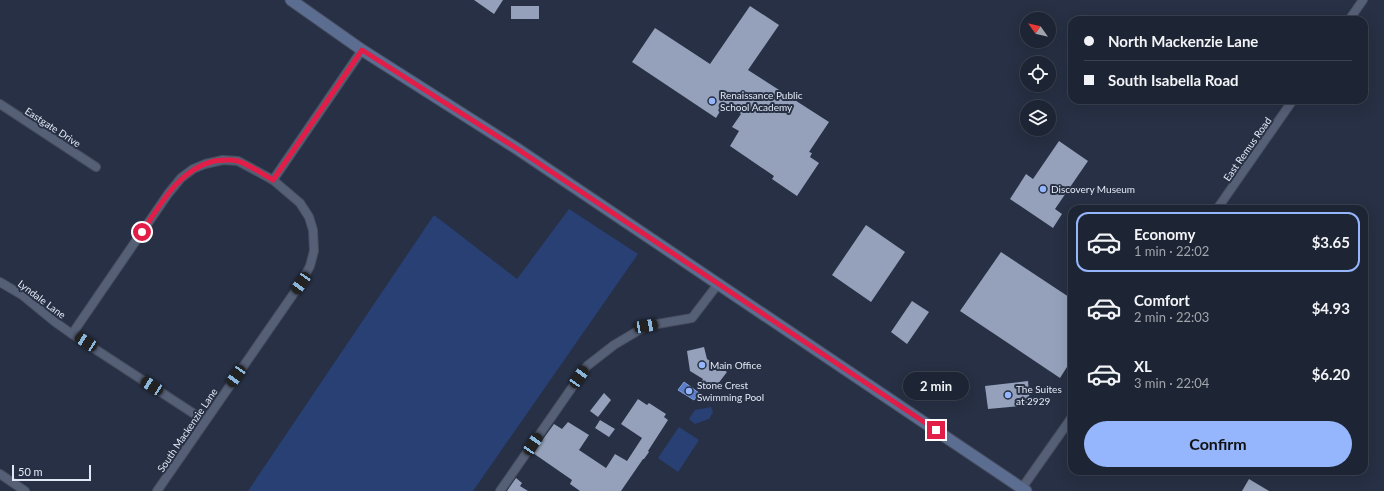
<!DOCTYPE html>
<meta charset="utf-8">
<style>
:root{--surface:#1d2433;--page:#2a303f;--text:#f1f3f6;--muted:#a0a4ac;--line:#3b414e;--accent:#95b6fd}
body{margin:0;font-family:Lato,sans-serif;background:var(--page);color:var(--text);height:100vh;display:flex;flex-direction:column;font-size:15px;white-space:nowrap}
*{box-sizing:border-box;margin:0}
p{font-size:13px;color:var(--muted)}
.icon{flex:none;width:22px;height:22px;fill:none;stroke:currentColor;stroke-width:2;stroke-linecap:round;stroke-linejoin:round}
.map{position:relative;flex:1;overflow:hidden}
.sheet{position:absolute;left:1068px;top:205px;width:300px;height:270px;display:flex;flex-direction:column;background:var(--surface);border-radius:12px;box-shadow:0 4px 16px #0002,0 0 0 1px var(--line)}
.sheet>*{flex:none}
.guide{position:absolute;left:1068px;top:16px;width:300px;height:88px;border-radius:12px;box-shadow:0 4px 16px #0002,0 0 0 1px var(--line);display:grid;align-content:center;height:88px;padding:0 16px;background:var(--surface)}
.needle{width:26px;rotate:304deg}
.buttons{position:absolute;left:1020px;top:12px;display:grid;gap:8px}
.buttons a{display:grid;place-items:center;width:36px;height:36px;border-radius:50%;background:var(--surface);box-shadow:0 4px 16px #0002,0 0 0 1px var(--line);font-size:20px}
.scale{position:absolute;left:12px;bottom:10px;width:79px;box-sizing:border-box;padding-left:4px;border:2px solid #e1e8f5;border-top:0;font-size:11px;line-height:14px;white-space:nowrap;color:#e1e8f5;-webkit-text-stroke:3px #273044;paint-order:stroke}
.end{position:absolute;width:18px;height:18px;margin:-9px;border:5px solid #e11d48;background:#fff;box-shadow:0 0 0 2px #fff}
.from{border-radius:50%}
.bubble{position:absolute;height:28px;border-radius:14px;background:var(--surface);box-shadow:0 4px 16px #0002,0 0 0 1px var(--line);font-size:13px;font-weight:700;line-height:28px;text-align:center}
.car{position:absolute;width:12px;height:24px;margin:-12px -6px;border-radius:5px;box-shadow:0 0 3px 1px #0007;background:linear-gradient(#222 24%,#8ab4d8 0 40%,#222 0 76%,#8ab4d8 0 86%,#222 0)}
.guide b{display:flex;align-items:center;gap:14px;height:38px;font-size:15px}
.guide b+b{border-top:1px solid var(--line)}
.guide i{width:10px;height:10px;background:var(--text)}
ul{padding:7px 0 0;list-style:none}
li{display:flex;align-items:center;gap:12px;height:60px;margin:0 8px 6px;padding:0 8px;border:2px solid transparent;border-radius:12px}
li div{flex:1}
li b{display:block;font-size:15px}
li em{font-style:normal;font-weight:700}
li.active{border-color:var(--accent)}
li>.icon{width:36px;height:36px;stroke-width:1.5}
.primary-button{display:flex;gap:8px;margin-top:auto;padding:8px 16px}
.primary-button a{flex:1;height:46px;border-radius:24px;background:var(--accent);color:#111;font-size:16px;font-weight:700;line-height:46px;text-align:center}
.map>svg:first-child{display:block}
.green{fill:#294075}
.water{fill:#5c7ec9;stroke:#849ed6}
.building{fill:#95a1ba}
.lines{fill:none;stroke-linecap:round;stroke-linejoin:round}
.street-casing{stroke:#464e5f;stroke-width:10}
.secondary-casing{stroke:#464e5f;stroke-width:13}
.street{stroke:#555f76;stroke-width:8}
.secondary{stroke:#5c6d92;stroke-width:11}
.route{stroke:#e11d48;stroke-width:5}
.poi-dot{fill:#95b6fd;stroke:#273044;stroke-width:1.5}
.labels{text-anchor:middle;stroke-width:4;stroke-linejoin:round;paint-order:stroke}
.poi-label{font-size:10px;fill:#e1e8f5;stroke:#273044;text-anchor:start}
.street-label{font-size:10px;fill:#e1e8f5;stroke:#273044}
</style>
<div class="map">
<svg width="1384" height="491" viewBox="0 0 1384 491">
<rect width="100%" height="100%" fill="#273044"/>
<g class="green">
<path d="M569,209L638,254L473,491H248L434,215L517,279Z"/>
<path d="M711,407L713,412L709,419L695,424L689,419L695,410Z"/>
<path d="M679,427L699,440L678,472L658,458Z"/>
</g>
<path class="water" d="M684,382L699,393L694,400L678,390Z"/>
<g class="building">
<path d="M474,0H503L494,14Z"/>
<rect x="511" y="6" width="28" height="13"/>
<path d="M750,6L779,25L748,70L829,122L809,152L812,153L810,157L819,163L797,196L772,179L774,176L730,146L739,131L732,127L741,114L725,103L716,118L632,62L655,28L710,64Z"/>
<path d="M1059,141L1088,161L1055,209L1062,214L1053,228L1010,199L1026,174L1033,179Z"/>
<path d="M866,225L905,252L871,302L832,275Z"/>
<path d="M1001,252L1072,299V359L1060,378L960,311Z"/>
<path d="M912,301L929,312L907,344L891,332Z"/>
<path d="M704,347L707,359L727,372L714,389L702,381L703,379L690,371L687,351Z"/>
<path d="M1028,381L1030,405L988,409L985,386Z"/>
<path d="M604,393L611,400L598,417L590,411Z"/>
<path d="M638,399L647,405L649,403L666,414L664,417L668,420L648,451L649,452L644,459H643L621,491H580L570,484L572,480L533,453L554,424L562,429L568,422L589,435L579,450L606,468L615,454L627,461L642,438L621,424Z"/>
<path d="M600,420L615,429L609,437L595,428Z"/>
<path d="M516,478L522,483L520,486L528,491H507Z"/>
<path d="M1249,479L1269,491H1242Z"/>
</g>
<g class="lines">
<defs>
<g id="street">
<path d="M1349,20L1363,0"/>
<path d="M0,104L96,167"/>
<path d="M273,180L362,50"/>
<path d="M1217,209L1293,100"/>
<path d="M0,282L22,295L55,322L72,334L205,421"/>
<path d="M72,334L168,194L181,178L193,169L205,164L223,160L238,161L273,180L300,203L309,217L313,230L314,251L310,266L301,283L157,491"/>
<path d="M0,474L25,491"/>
<path d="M1022,488L1072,417"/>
<path d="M500,491L587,366L614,345L646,326L692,318L718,284"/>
</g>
<path id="secondary" d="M291,0L362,50L516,148L1026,491"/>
</defs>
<use href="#street" class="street-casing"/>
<use href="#secondary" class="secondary-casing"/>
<use href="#street" class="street"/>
<use href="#secondary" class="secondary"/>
</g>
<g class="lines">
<path class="route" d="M142,232C161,204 178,170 214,161C222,160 230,159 238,161C248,164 264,175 273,180L362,50L516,148L936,430"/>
</g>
<g class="poi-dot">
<circle cx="712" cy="101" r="4"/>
<circle cx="1043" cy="189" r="4"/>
<circle cx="702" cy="365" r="4"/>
<circle cx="689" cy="391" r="4"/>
<circle cx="1008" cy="395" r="4"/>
</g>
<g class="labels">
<g class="poi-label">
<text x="720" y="99">Renaissance Public<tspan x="720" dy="12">School Academy</tspan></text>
<text x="1051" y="193">Discovery Museum</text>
<text x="710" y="369">Main Office</text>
<text x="697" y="389">Stone Crest<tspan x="697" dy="12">Swimming Pool</tspan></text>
<text x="1016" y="393">The Suites<tspan x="1016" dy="12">at 2929</tspan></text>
</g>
<g class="street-label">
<text transform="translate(53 127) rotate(33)" y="4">Eastgate Drive</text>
<text transform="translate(1247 149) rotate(-55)" y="4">East Remus Road</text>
<text transform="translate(42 299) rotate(37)" y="4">Lyndale Lane</text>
<text transform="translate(187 430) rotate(-56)" y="4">South Mackenzie Lane</text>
</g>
</g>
</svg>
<div class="buttons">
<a><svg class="needle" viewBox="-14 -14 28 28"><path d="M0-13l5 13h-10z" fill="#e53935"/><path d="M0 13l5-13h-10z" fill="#a0a4ac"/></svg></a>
<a><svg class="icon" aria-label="locate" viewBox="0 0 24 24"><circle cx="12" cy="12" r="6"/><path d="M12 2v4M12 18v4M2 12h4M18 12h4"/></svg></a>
<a><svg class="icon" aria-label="layers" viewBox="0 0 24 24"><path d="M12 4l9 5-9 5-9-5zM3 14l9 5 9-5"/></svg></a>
</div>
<div class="scale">50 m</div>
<i class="end from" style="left:142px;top:232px"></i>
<i class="end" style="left:936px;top:430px"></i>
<div class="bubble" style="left:903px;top:372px;width:66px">2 min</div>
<i class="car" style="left:301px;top:283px;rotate:215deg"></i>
<i class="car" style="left:646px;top:326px;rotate:80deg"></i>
<i class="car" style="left:86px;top:342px;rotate:303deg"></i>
<i class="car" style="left:236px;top:376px;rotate:215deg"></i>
<i class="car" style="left:579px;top:377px;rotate:35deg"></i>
<i class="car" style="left:152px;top:386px;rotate:303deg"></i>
<i class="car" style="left:533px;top:444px;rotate:34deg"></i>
<div class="guide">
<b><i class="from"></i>North Mackenzie Lane</b>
<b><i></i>South Isabella Road</b>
</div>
<section class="sheet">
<ul>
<li class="active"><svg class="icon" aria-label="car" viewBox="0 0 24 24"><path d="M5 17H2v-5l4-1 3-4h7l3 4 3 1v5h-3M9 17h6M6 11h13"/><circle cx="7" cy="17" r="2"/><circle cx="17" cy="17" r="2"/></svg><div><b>Economy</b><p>1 min · 22:02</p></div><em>$3.65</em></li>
<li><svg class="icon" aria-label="car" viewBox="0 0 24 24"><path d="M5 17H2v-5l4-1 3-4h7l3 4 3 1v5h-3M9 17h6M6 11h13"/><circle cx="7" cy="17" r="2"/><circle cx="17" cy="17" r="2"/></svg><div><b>Comfort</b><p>2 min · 22:03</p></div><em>$4.93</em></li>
<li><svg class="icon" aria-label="car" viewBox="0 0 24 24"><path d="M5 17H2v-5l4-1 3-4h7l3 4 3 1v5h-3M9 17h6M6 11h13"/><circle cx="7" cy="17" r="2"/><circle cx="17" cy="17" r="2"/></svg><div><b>XL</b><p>3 min · 22:04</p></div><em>$6.20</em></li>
</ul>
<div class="primary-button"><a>Confirm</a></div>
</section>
</div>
